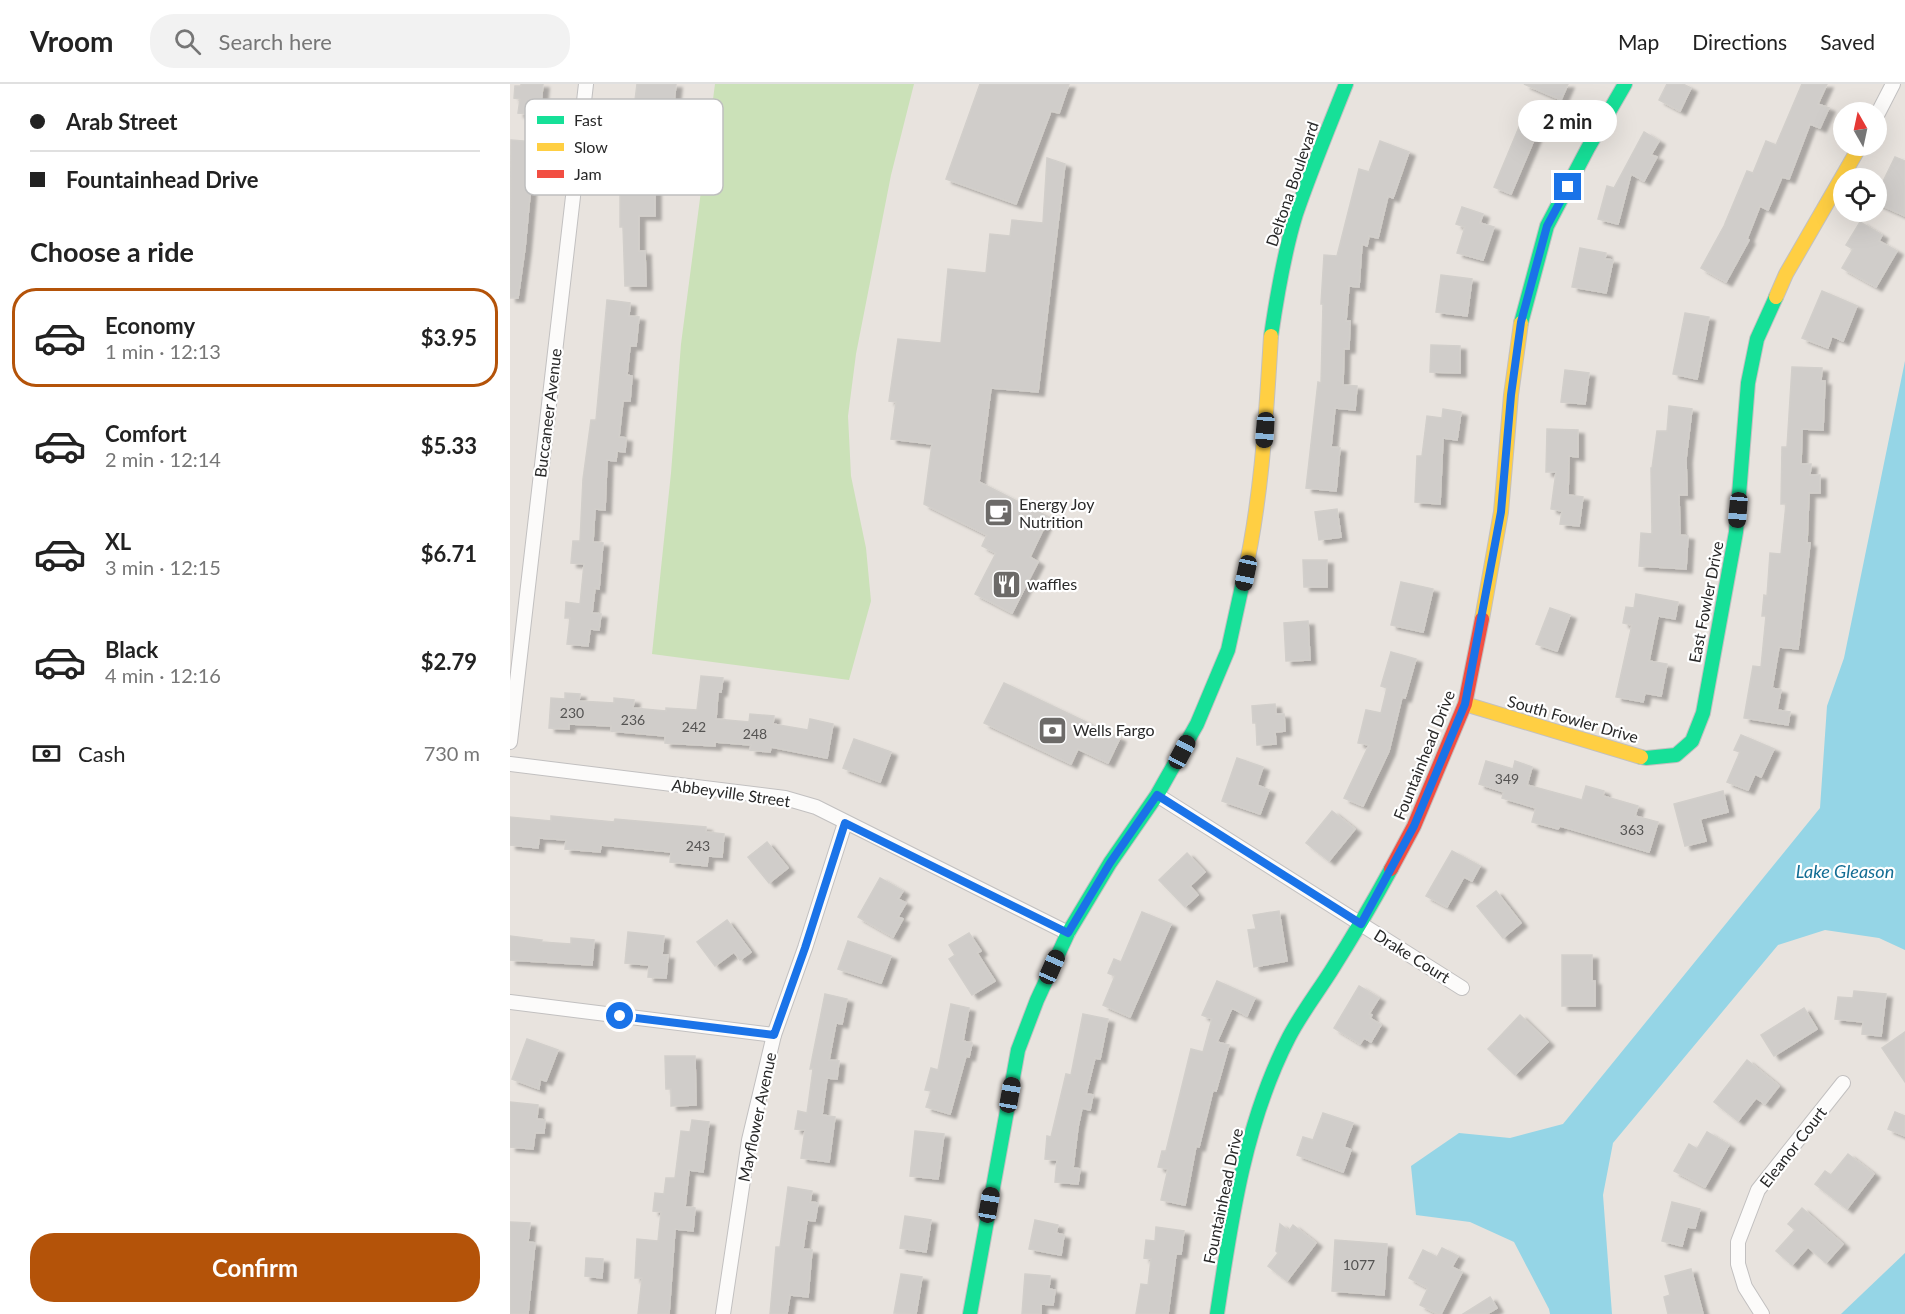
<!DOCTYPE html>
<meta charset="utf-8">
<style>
:root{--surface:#fff;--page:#f2f2f2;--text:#222;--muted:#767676;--line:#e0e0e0;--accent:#b45309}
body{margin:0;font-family:Lato,sans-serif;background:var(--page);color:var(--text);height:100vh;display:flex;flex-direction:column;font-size:22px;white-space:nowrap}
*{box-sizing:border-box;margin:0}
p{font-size:20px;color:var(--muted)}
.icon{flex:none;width:33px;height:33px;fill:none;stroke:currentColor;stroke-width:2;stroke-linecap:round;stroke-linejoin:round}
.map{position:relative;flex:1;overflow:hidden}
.sheet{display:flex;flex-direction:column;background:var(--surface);width:510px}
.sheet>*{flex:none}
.banner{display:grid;align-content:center;height:132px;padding:0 30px;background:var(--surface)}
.needle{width:39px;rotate:351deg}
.tools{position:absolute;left:1323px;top:18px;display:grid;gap:12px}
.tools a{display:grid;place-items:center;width:54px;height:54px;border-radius:50%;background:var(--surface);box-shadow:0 6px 24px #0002;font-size:30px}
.end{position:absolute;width:27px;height:27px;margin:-14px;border:8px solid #1a73e8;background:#fff;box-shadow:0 0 0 3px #fff}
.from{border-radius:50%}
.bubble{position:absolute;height:42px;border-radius:21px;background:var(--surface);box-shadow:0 6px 24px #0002;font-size:20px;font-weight:700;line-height:42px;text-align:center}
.car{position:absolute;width:18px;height:36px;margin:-18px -9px;border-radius:8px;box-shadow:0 0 4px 2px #0007;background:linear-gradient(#222 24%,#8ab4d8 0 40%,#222 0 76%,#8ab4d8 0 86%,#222 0)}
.banner b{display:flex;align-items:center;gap:21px;height:57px;font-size:22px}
.banner b+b{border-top:2px solid var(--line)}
.banner i{width:15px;height:15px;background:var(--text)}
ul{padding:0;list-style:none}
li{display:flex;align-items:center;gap:18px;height:99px;margin:0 12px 9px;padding:0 18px;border:3px solid transparent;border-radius:24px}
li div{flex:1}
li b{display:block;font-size:22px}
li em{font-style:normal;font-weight:700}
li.on{border-color:var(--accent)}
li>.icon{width:54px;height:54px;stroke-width:1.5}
h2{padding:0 30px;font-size:27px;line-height:72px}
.pay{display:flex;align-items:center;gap:15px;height:66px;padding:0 30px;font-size:22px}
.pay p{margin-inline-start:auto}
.action{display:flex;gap:12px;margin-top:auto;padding:12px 30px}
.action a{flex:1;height:69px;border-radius:24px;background:var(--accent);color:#fff;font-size:24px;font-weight:700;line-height:69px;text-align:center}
header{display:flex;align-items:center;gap:36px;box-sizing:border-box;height:84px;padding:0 30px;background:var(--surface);border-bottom:2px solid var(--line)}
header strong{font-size:28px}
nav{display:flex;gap:33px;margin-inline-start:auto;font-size:21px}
.search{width:420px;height:54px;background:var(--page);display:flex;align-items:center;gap:15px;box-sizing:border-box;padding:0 21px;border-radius:24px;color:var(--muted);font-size:22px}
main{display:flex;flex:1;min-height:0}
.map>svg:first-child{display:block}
.green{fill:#cbe1b8}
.water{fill:#95d5e6}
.building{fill:#d0cdca;stroke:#d2cfcb;stroke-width:1.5;filter:url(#shadow)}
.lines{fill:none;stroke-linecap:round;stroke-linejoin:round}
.street-casing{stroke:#c2c0c0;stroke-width:16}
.fast-casing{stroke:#c2c0c0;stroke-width:16}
.slow-casing{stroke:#c2c0c0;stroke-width:16}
.jam-casing{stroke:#c2c0c0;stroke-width:16}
.street{stroke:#fcfbfa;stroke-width:14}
.fast{stroke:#16e098;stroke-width:14}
.slow{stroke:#ffcf43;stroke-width:14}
.jam{stroke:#f24e42;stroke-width:14}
.route{stroke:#1a73e8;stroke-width:8}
.labels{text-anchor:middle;stroke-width:4.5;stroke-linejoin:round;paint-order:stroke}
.number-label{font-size:14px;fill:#545352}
.street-label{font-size:16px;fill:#292929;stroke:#fff}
.poi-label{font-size:16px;fill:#292929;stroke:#fff;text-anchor:start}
.water-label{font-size:18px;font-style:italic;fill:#126d94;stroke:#fff}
.key{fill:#fff;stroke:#bfbfbf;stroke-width:1.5}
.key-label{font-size:16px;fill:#292929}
</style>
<header>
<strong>Vroom</strong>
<div class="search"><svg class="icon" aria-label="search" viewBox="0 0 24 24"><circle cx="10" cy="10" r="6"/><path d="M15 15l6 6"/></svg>Search here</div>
<nav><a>Map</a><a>Directions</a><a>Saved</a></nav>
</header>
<main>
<section class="sheet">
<div class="banner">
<b><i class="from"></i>Arab Street</b>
<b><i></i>Fountainhead Drive</b>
</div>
<h2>Choose a ride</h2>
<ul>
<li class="on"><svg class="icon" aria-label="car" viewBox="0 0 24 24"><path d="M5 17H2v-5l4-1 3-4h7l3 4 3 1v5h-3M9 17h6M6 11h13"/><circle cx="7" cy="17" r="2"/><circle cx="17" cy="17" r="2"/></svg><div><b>Economy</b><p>1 min · 12:13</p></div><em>$3.95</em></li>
<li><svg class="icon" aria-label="car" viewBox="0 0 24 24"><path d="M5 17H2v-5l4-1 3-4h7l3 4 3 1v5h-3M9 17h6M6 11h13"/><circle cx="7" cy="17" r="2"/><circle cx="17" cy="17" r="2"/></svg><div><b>Comfort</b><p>2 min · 12:14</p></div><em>$5.33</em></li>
<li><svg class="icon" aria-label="car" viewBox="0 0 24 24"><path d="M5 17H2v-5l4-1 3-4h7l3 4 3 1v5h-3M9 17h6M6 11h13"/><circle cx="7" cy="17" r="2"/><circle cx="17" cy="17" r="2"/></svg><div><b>XL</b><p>3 min · 12:15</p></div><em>$6.71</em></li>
<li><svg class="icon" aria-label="car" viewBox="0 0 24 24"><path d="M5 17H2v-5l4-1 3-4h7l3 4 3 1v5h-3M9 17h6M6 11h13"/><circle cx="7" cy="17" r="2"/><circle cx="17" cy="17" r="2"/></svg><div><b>Black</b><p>4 min · 12:16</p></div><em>$2.79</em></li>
</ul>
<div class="pay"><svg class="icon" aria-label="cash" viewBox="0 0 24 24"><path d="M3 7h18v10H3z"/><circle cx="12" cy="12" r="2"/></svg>Cash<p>730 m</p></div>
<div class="action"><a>Confirm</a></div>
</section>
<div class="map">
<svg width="1395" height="1230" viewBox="0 0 1395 1230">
<defs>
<filter id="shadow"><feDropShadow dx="6" dy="4" stdDeviation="1.5" flood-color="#0004"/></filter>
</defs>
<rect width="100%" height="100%" fill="#e8e3de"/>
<path class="green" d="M205,0H404L381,91L346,270L338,332L341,392L356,464L361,517L339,596L142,570L161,389L171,260Z"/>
<g class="water">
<path d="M1395,277V866L1369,854L1315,846L1268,861L1103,1059L1093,1111L1102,1230H1040L1039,1225L1004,1158L960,1138L906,1131L901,1082L949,1049L1000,1054L1053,1040L1310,724L1317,622L1334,574Z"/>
<path d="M1395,1169V1230H1331Z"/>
</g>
<g class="building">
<path d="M11,0H33L30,31L8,29L10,15L4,14L5,2H11Z"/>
<path d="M127,0H166L164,19L139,17L135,51L142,52L138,82V105H145V132H129V167H135L136,202H115L113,143H110V82H108L114,32L123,33Z"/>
<path d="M470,0H559L549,29L541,27L506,120L436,95Z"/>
<path d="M1014,0H1058L1051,16Z"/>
<path d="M1157,0H1173L1181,4L1170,27L1149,16Z"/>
<path d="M1292,0H1317L1308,20L1319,24L1310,44L1300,40L1279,95L1272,93L1258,126L1250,122L1237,155L1239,156L1216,198L1191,184L1214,142L1237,87L1243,89L1256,57L1266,61Z"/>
<path d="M1012,36L1029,44L1001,110L984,103Z"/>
<path d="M1134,48L1149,57L1141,71L1147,73L1134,97L1121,90L1108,140L1088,135L1097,102L1104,104Z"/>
<path d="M1,56L25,58L15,164L8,214H0Z"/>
<path d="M870,57L899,68L883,114L878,112L868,154L859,152L857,162L852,160L849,203L839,202L836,237H840L839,265H834L833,301L847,302L845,326L825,324L821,363L830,364L826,407L796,404L808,298L811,299L813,220H811L814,171L827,172L849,85L859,88Z"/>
<path d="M1385,73L1395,77V132L1366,119V112Z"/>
<path d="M537,74L555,80L528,308L481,304L469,398L539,433L520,473L528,478L502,529L465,510L486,469L472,462L477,451L414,420L422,360L381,355L386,318L379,317L388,255L431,259L438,185L476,189L480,150L500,152L502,136L533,139Z"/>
<path d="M952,123L973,130L970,139L984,143L973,176L947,169L955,143L946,140Z"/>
<path d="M1350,138L1372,151L1369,157L1387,167L1366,203L1332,184L1343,165L1336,161Z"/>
<path d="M1070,164L1096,169L1095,175L1103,176L1096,209L1062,203Z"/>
<path d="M931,191L962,195L957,232L926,228Z"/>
<path d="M1312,207L1347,222L1333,257L1322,252L1318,264L1292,254Z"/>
<path d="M97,216L120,219L119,232L129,233L126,262H120L117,291L122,292L120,317H113L109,353L116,354L115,368L107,367L106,377L97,376L95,426L85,425L83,458L93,459L89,505L85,504L82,529L91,530L89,546L80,545L78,562L57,560L60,534H55L56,518L70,520L74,480L61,479L63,457H70L73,395L81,336H86Z"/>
<path d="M1175,229L1199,233L1187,295L1163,290Z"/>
<path d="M921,261L950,262V289L920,288Z"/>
<path d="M1282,283L1312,284L1311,297H1315L1313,346L1292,345L1291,380H1301L1300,391H1310V409H1299L1297,459H1300L1288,565L1269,563L1262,604L1271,606L1267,626L1280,628L1278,641L1234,634L1243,582L1251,583L1256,532H1252L1254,511L1257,512L1260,469L1271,470L1276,420H1271L1272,363H1277Z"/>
<path d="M1055,286L1079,289L1075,320L1051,318Z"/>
<path d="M1159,322L1182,325L1176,375L1177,411H1169L1170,451L1178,452L1176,485L1129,482L1131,449L1142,450L1141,384H1142L1147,347H1157Z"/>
<path d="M933,325L951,328L947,356L933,354L930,420L905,418L907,372H912L917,332L932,334Z"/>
<path d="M1037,345L1068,346V373L1059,372L1058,411L1073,413L1069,442L1050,440L1052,427L1041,425L1046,388H1036Z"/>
<path d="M827,425L831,453L809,456L805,428Z"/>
<path d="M793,476H817V503H794Z"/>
<path d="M891,498L923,505L913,548L881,541Z"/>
<path d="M1126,510L1168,518L1165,535L1148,532L1139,577L1157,580L1151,612L1135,609L1133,618L1106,613L1122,541L1113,539L1116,523L1124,524Z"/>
<path d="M1040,524L1060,531L1047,567L1026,560Z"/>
<path d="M798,537L800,576L776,577L774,539Z"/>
<path d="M881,568L906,575L895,614L892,613L879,667L853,722L834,714L859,661L848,659L856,626L871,629L877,604L871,602Z"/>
<path d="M191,592L213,594L211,608H208L206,635L239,638L240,630L264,632L263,640L298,646L300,635L323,640L317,674L261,663L260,668L240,666L241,661L205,658V662L155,659V652L101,647V642L59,640V645L39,644L41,614L55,615V609L70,610L69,617L104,619V614L124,616L123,624L156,627V624L187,626Z"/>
<path d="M494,599L610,654L598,679L568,665L561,680L474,639Z"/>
<path d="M765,620L766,630H774L775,647L765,648L766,660L747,661L746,639H743L742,622Z"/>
<path d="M1231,651L1264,665L1251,693L1245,690L1238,706L1217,698L1230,668L1224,666Z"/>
<path d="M344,655L381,668L370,698L333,684Z"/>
<path d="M727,674L753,683L747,701L759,706L750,730L712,717Z"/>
<path d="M976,677L1003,685L1005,677L1022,683L1017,701L1072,716L1076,702L1094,707L1093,712L1128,722L1125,732L1148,738L1139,768L1050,742L1048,745L1022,738L1026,724L992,714L994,708L969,700Z"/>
<path d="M1213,707L1218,728L1190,735L1196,757L1175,762L1164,720Z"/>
<path d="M822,727L845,745L819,777L796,759Z"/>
<path d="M41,732L104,738L105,735L196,743V748L214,750L212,773L198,772L197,782L160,778L161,768L91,761L90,768L55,765L56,756L29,754L28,764L0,761V733L41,737Z"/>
<path d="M257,758L278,784L259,799L238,773Z"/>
<path d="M942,767L970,782L962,797L954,793L937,823L916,812Z"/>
<path d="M677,769L695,788L680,802L688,811L675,823L649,796Z"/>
<path d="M370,794L393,807L388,815L396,819L388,833L393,835L383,853L348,833Z"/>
<path d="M986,807L1011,839L993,854L967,822Z"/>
<path d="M769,827L777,877L744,883L738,846L746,845L743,831Z"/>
<path d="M632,828L661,840L620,933L593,921L605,892L598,889L604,875L611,878Z"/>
<path d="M217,836L241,868L230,876L224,868L205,882L187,858Z"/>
<path d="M118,848L154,852L152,871H158L156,894L138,893L139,881L115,879Z"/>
<path d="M459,849L471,867L467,869L485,897L462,911L439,875L445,871L439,861Z"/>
<path d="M0,852L32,856L31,858L61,860V854L84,856L82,881L0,876Z"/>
<path d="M338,857L381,872L371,899L328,885Z"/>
<path d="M1052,871H1082V897H1085V922H1052Z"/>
<path d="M707,897L745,914L737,932L722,924L707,958L719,961L706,1007L703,1006L689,1063L686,1062L675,1121L651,1116L658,1085L648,1083L652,1067H656L681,965L693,968L702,935L692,931Z"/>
<path d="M849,902L869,914L859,930L862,931L860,934L871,941L861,958L854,954L850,960L824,944Z"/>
<path d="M1344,907L1376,910L1371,952L1352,950L1353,938L1325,935L1328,913L1343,914Z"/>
<path d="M315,910L337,915L332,940L326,939L319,976L329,977L327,995L317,994L312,1031L325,1033L319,1078L291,1074L295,1046L285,1045L288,1027L297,1029L303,985H300Z"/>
<path d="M441,920L459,924L453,957L462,959L459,973L456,972L440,1030L416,1023L421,1007L415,1006L421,984L428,986Z"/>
<path d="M1294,924L1307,945L1264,972L1251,951Z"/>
<path d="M573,930L598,935L590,975L585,974L576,1010L583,1011L580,1026L572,1024L568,1043L563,1084L570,1085L568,1100L545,1098L547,1076L535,1075L537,1052L541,1053L556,990L561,991Z"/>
<path d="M1010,931L1038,958L1005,991L978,965Z"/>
<path d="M1395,948V998L1372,964Z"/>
<path d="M17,955L48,966L36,997L30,995L29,1005L2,995Z"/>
<path d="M155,972H185L186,1021L161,1022V1005H156Z"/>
<path d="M1237,976L1269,1002L1255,1020L1246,1014L1228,1037L1204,1018Z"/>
<path d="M0,1018L28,1021L27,1035L35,1036L34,1049H25L23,1065L0,1063Z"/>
<path d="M1385,1028L1395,1032V1052L1378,1045Z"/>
<path d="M813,1029L843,1039L834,1063L841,1066L833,1088L787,1071L793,1053L803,1056Z"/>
<path d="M182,1036L199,1038L193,1088L179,1086L175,1123L185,1124L183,1147L165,1145L159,1230H128L132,1194H125L127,1155L148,1157L151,1128L143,1127L145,1109L154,1110L156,1094H165L171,1047L180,1048Z"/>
<path d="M405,1047L434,1050L428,1095L400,1092Z"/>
<path d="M1197,1048L1219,1061L1195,1103L1164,1087L1179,1060L1187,1065Z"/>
<path d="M1338,1070L1364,1090L1337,1125L1305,1100L1315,1087L1321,1091Z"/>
<path d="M278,1103L302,1107L300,1118L308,1119L305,1137L297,1136L293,1165L302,1166L298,1213L280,1211L277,1230H260L266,1163H270Z"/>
<path d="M1162,1118L1190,1125L1185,1144L1177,1143L1172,1162L1152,1157Z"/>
<path d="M1292,1124L1333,1160L1316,1179L1298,1163L1282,1181L1266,1167L1285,1146L1278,1140Z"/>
<path d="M395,1132L421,1136L416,1168L390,1164Z"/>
<path d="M525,1136L548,1141L546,1149L554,1151L551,1171L519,1165Z"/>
<path d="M0,1138L20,1139L18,1158L25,1159L18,1230H0Z"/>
<path d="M770,1140L779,1147L783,1141L806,1159L777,1197L758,1182L768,1169L766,1167Z"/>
<path d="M646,1143L674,1147L671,1170H666L658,1230H626L631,1200L638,1201L641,1175L634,1174L636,1156L645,1157Z"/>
<path d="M825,1156L877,1160L874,1211L822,1207Z"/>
<path d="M932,1164L948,1172L942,1183L952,1188L931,1230H928L910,1221L918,1204L899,1194L913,1166L927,1173Z"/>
<path d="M76,1174L93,1175L92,1194L75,1192Z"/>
<path d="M1181,1185L1193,1230H1158L1154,1213L1160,1211L1155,1192Z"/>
<path d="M391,1190L412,1193L406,1230L384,1229Z"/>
<path d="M515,1190L540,1192L539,1205L545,1206L543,1221L531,1220V1230H512Z"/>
<path d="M980,1213L987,1224L977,1230H953Z"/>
</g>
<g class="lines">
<defs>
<g id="street">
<path d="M1366,33L1383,0"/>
<path d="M0,658L76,0"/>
<path d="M0,680L275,714L306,723L558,849"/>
<path d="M647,711L952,904"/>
<path d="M0,918L264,951"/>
<path d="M213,1230L239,1056L264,951L295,864L335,739"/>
<path d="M1252,1230L1235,1203L1228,1180V1158L1248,1106L1333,999"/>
</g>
<g id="fast">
<path d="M1011,239L1037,142L1078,64L1115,0"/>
<path d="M761,252C767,211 774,169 786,130C801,86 819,43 836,0"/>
<path d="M1131,673L1136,674L1166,671L1182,657L1193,629L1226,448L1238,299L1247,255L1266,213"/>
<path d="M460,1230L508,966L527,916L558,849L600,779L647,711L687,640L718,566L734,493"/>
<path d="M707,1230C721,1136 735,1038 779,953C791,930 807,909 821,887C842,854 862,820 881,785"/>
</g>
<g id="slow">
<path d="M1266,213L1276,190L1350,62"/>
<path d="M734,493C752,413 756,333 761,252"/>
<path d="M972,535L991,428L1001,311L1011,239"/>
<path d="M955,620L1131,673"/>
</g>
<path id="jam" d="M881,785L904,742L955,620L972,535"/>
</defs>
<use href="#street" class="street-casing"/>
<use href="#fast" class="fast-casing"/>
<use href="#slow" class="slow-casing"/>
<use href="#jam" class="jam-casing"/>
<use href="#street" class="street"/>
<use href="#fast" class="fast"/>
<use href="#slow" class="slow"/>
<use href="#jam" class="jam"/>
</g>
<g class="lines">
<path class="route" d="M110,932L264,951L295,864L335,739L558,849L600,779L647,711L851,840L904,742L955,620L991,428L1001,311L1011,238L1037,142L1058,103"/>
</g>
<defs>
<symbol id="cafe-square" viewBox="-11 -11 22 22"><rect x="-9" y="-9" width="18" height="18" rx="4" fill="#6c6a68" stroke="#fff"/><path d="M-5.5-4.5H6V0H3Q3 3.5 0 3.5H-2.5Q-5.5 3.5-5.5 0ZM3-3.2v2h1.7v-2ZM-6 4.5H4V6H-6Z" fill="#fff"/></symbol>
<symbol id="restaurant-square" viewBox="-11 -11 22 22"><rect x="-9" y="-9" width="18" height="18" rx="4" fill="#6c6a68" stroke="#fff"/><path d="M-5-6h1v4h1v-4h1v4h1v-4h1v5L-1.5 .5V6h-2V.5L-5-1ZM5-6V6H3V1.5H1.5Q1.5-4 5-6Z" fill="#fff"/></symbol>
<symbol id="bank-square" viewBox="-11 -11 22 22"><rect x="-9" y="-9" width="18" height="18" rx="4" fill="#6c6a68" stroke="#fff"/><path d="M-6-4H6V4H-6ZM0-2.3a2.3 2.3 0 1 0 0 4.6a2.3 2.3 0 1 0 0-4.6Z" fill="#fff"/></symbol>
</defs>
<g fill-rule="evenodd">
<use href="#cafe-square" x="472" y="412" width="33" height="33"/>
<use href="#restaurant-square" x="480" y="484" width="33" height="33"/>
<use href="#bank-square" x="526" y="630" width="33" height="33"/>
</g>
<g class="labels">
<g class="number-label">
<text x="62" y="634">230</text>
<text x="123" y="641">236</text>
<text x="184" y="648">242</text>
<text x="245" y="655">248</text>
<text x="997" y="700">349</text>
<text x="1122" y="751">363</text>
<text x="188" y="767">243</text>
<text x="849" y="1186">1077</text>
</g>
<g class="street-label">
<text transform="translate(782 100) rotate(-71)" y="6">Deltona Boulevard</text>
<text transform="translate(38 329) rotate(-83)" y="6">Buccaneer Avenue</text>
<text transform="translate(1196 518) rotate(-79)" y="6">East Fowler Drive</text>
<text transform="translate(1063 635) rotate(16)" y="6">South Fowler Drive</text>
<text transform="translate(914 671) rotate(-68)" y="6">Fountainhead Drive</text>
<text transform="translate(221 709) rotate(8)" y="6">Abbeyville Street</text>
<text transform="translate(902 872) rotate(32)" y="6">Drake Court</text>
<text transform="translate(247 1033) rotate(-78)" y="6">Mayflower Avenue</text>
<text transform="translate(1283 1063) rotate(-52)" y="6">Eleanor Court</text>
<text transform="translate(713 1112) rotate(-78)" y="6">Fountainhead Drive</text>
</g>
<g class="poi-label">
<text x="509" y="426">Energy Joy<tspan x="509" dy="18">Nutrition</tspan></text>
<text x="517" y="506">waffles</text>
<text x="563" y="652">Wells Fargo</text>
</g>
<g class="water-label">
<text x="1335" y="794">Lake Gleason</text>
</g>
</g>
<rect x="15" y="15" width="198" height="96" rx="9" class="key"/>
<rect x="27" y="32" width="27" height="8" fill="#16e098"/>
<rect x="27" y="59" width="27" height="8" fill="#ffcf43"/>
<rect x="27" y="86" width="27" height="8" fill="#f24e42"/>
<g class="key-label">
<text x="64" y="42">Fast</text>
<text x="64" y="69">Slow</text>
<text x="64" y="96">Jam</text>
</g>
</svg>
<div class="tools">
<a><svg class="needle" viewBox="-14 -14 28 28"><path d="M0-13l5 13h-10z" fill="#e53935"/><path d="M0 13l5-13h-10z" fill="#767676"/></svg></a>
<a><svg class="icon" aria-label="locate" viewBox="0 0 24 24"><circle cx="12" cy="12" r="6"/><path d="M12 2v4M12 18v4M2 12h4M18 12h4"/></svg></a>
</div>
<i class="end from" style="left:110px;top:932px"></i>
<i class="end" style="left:1058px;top:103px"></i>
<div class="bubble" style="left:1008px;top:16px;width:99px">2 min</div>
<i class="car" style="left:755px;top:346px;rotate:184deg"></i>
<i class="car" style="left:1228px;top:426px;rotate:185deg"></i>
<i class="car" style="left:736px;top:489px;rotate:192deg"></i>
<i class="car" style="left:672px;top:668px;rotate:28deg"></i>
<i class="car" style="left:542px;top:883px;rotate:24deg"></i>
<i class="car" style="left:500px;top:1011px;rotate:10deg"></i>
<i class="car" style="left:479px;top:1121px;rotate:10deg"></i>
</div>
</main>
